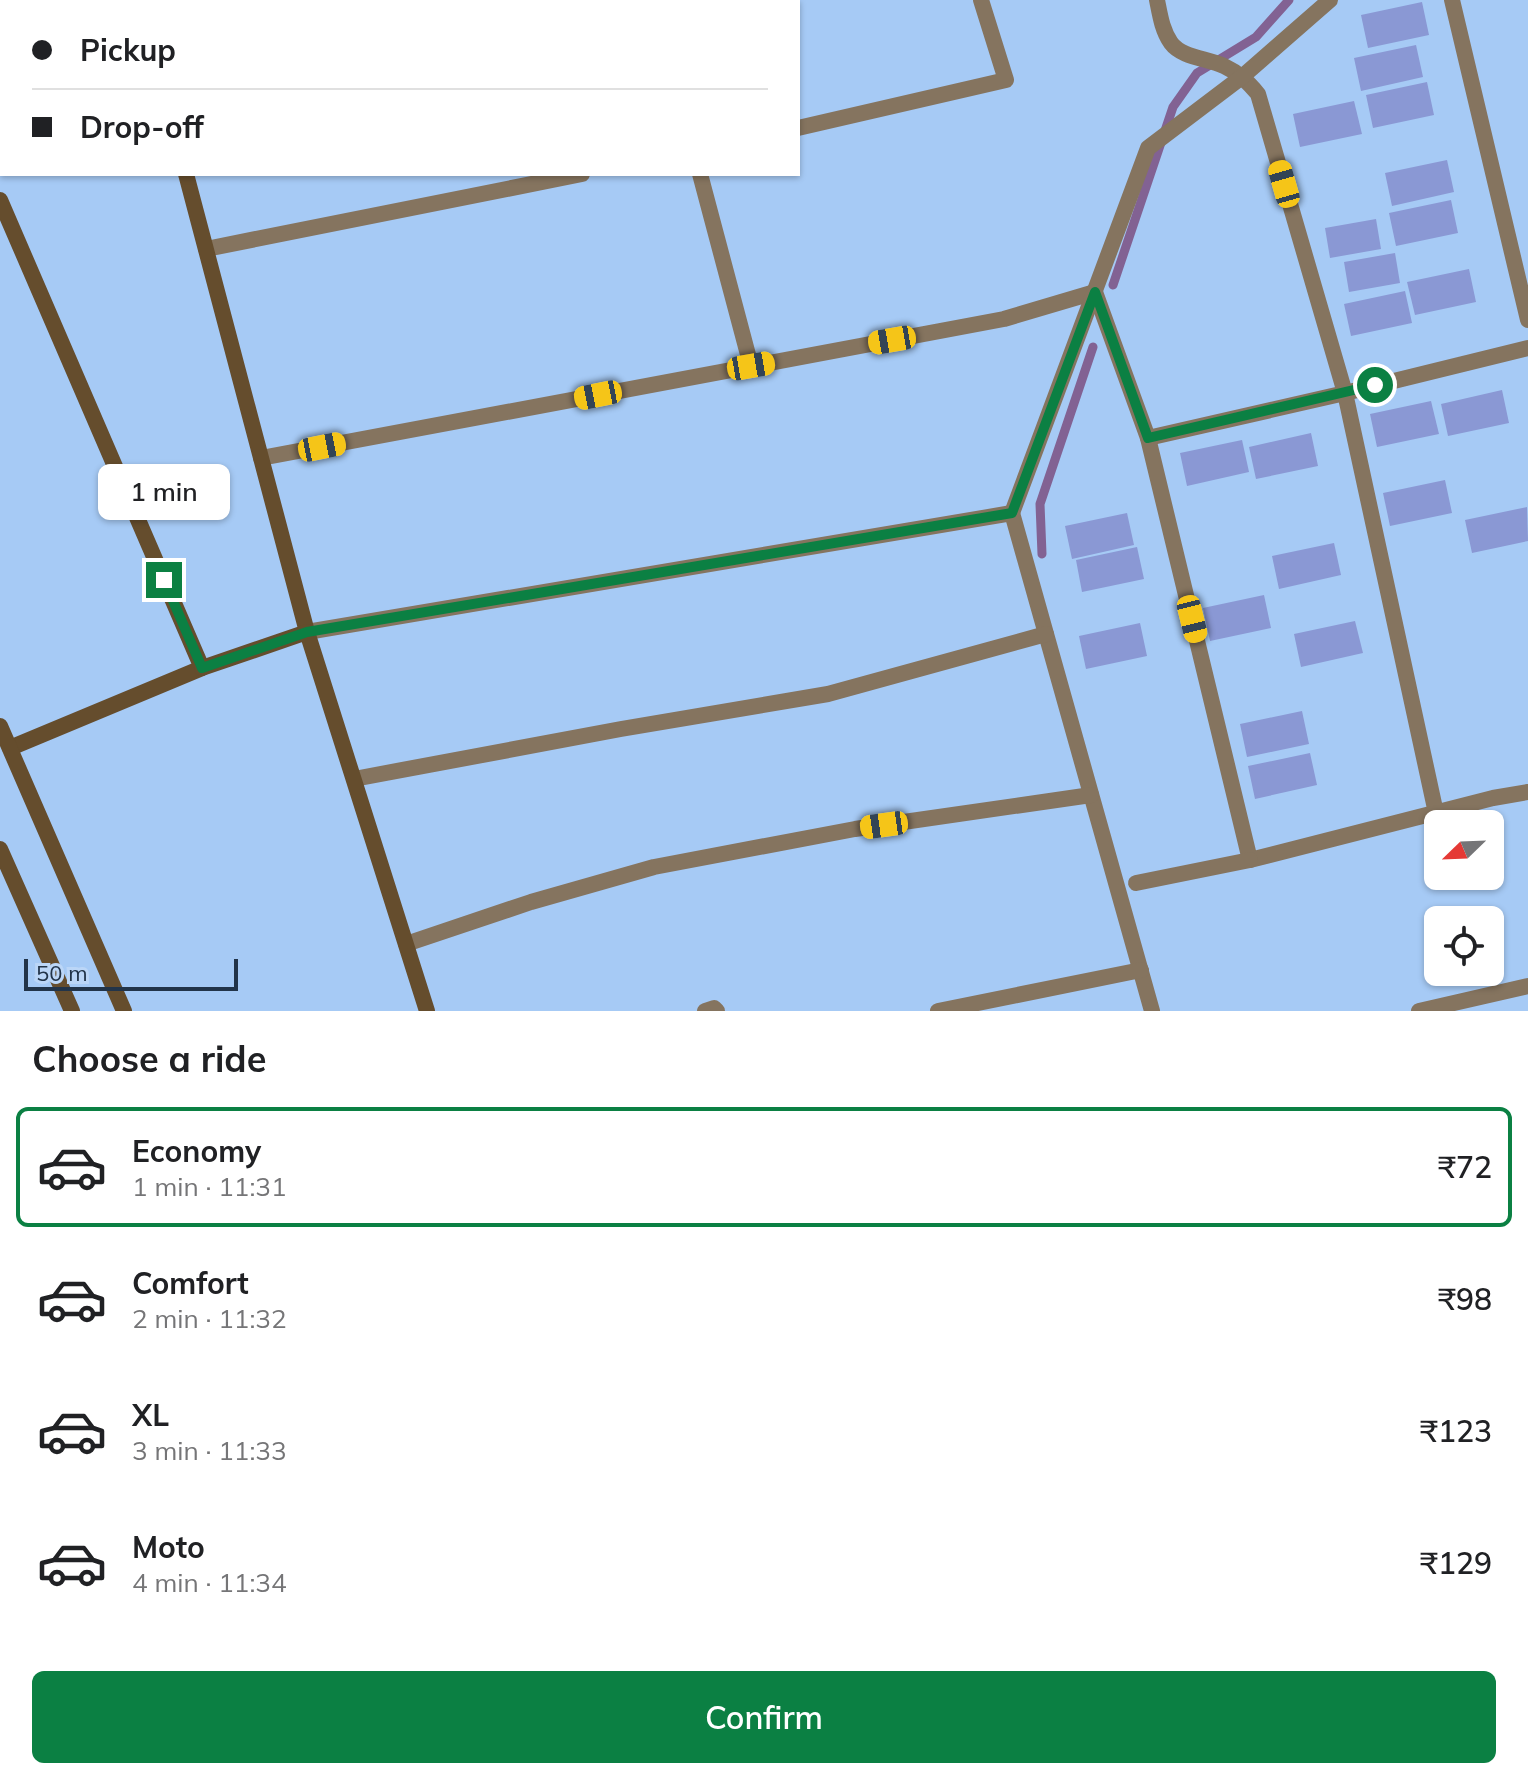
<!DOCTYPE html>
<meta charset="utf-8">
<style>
:root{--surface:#fff;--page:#f2f2f2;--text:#202124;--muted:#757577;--line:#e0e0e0;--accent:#0b8043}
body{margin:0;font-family:Mulish,sans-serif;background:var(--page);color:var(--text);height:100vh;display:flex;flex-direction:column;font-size:30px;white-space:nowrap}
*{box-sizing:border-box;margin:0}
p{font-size:26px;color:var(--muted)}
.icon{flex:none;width:44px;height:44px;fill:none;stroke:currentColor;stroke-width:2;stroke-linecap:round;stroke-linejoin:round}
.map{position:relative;height:1011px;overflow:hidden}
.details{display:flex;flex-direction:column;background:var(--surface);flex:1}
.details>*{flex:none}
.guide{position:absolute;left:0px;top:0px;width:800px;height:176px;box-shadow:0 2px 6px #0004;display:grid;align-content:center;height:176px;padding:0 32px;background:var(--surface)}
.needle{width:52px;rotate:247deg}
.tools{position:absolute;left:1424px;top:810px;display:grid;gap:16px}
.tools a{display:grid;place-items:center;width:80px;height:80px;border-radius:12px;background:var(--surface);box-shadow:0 2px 6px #0004;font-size:40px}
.scale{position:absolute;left:24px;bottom:20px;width:214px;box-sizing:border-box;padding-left:8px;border:4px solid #223449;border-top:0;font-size:22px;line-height:28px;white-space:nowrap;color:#223449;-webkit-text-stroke:6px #bbd6f7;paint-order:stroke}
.end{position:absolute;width:36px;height:36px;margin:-18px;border:10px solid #0b8043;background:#fff;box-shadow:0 0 0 4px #fff}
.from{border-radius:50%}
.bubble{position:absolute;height:56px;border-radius:12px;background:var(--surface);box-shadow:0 2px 6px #0004;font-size:26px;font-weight:600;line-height:56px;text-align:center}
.car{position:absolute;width:24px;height:48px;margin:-24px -12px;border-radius:10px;box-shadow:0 0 6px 2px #0007;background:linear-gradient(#f5c518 24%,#345 0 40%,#f5c518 0 76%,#345 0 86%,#f5c518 0)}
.guide b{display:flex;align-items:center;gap:28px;height:76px;font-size:30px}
.guide b+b{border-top:2px solid var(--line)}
.guide i{width:20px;height:20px;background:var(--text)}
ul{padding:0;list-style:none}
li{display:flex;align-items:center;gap:24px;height:120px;margin:0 16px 12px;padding:0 16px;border:4px solid transparent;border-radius:12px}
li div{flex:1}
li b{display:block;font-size:30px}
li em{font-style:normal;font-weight:600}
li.active{border-color:var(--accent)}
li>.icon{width:72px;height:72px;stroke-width:1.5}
h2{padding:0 32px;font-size:36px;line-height:96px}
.button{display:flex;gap:16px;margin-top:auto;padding:16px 32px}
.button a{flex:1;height:92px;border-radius:12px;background:var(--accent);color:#fff;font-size:32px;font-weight:600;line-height:92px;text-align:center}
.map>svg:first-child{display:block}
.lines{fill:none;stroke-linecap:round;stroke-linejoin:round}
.stream{stroke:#826293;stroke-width:9}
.building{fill:#8a98d4}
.street{stroke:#85745f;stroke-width:16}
.secondary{stroke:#654d2d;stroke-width:16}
.route{stroke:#0b8043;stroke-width:10}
</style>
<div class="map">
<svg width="1528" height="1011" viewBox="0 0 1528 1011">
<rect width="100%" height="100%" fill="#a6caf5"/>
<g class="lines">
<g class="stream">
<path d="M1113,285L1173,107L1197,73L1256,37L1289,0"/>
<path d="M1042,554L1040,504L1093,347"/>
</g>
</g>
<g class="building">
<path d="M1422,2L1429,35L1368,48L1361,15Z"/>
<path d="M1416,45L1423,77L1361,91L1354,58Z"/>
<path d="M1427,82L1434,115L1373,128L1366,95Z"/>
<path d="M1354,101L1362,134L1300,147L1293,114Z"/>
<path d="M1447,160L1454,192L1392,206L1385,173Z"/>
<path d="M1451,200L1458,233L1396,246L1389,213Z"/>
<path d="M1376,219L1381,249L1330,258L1325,228Z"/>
<path d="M1395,253L1400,283L1349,292L1344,262Z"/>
<path d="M1469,269L1476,302L1415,315L1407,282Z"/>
<path d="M1405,291L1412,323L1351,336L1344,304Z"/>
<path d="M1502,390L1509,423L1448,436L1441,404Z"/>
<path d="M1431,401L1439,434L1377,447L1370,414Z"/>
<path d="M1311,433L1318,466L1256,479L1249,447Z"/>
<path d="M1242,440L1249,472L1187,486L1180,453Z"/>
<path d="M1445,480L1452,513L1390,526L1383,493Z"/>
<path d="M1527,507L1528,541L1472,553L1465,520Z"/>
<path d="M1127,513L1134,545L1072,559L1065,526Z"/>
<path d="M1334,543L1341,575L1279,589L1272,556Z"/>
<path d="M1137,547L1144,579L1082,592L1076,560Z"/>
<path d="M1264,595L1271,628L1210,641L1203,608Z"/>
<path d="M1355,621L1363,653L1301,667L1294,634Z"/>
<path d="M1140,623L1147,656L1086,669L1079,636Z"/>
<path d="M1302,711L1309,744L1247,757L1240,724Z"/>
<path d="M1310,753L1317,785L1255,799L1248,766Z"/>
</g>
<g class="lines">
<g class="street">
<path d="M654,0L655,2"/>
<path d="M1157,0C1160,15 1162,30 1171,43C1182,58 1208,58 1224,66C1239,73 1248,82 1258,94L1345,393L1148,438L1250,860L1493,798L1528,792"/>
<path d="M1452,0L1528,320"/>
<path d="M437,2L448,0"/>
<path d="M798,128L1006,80L981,0"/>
<path d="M700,174L751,366"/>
<path d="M206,249L582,174"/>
<path d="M261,458L1004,319L1095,292L1148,438"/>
<path d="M1012,513L1148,148L1243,76L1330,0"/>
<path d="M307,632L1012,513L1152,1011"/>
<path d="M354,779L621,729L828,694L1046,634"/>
<path d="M1436,813L1345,393L1528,348"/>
<path d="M1136,883L1250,860"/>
<path d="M406,944L531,902L654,867L855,829L1091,795"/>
<path d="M705,1011L714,1008L717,1011"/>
<path d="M938,1011L1141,970"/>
<path d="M1419,1011L1528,986"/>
</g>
<g class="secondary">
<path d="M140,0V2"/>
<path d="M186,174L307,632"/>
<path d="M0,200L202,668L10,748"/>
<path d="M202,668L307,632L427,1011"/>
<path d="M0,726L124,1011"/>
<path d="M0,849L72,1011"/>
</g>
</g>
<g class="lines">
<path class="route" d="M164,580L202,668L307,632L1012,513L1095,292L1148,438L1375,385"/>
</g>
</svg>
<div class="tools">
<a><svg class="needle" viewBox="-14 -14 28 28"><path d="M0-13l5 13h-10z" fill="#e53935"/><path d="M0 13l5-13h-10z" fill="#757577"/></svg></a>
<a><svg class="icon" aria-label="locate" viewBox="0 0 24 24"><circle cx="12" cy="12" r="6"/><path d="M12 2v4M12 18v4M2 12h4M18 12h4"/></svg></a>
</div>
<div class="scale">50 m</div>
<i class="end from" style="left:1375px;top:385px"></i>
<i class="end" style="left:164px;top:580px"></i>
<div class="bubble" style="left:98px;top:464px;width:132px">1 min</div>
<i class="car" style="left:1284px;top:184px;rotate:344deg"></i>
<i class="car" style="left:892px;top:340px;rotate:260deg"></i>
<i class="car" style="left:751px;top:366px;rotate:80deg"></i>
<i class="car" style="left:598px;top:395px;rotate:259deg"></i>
<i class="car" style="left:322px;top:447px;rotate:79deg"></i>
<i class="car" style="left:1192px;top:619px;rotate:166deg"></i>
<i class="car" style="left:884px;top:825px;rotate:262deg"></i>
<div class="guide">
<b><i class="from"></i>Pickup</b>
<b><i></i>Drop-off</b>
</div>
</div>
<section class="details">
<h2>Choose a ride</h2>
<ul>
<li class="active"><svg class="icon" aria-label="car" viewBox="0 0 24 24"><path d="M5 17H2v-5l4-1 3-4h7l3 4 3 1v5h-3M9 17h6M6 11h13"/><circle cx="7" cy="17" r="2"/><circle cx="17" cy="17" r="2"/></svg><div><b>Economy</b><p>1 min · 11:31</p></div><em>₹72</em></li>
<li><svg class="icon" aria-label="car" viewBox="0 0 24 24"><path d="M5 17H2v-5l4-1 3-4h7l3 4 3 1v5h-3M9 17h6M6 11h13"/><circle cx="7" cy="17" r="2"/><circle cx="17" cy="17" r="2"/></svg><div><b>Comfort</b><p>2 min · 11:32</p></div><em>₹98</em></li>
<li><svg class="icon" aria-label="car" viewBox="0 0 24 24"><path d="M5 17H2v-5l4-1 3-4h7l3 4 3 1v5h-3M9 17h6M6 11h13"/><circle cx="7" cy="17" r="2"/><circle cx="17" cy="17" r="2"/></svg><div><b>XL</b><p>3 min · 11:33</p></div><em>₹123</em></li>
<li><svg class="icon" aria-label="car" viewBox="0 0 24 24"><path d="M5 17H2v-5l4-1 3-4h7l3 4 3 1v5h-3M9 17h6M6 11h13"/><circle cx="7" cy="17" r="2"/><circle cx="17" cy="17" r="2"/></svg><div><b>Moto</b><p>4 min · 11:34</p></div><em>₹129</em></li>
</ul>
<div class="button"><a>Confirm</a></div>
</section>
